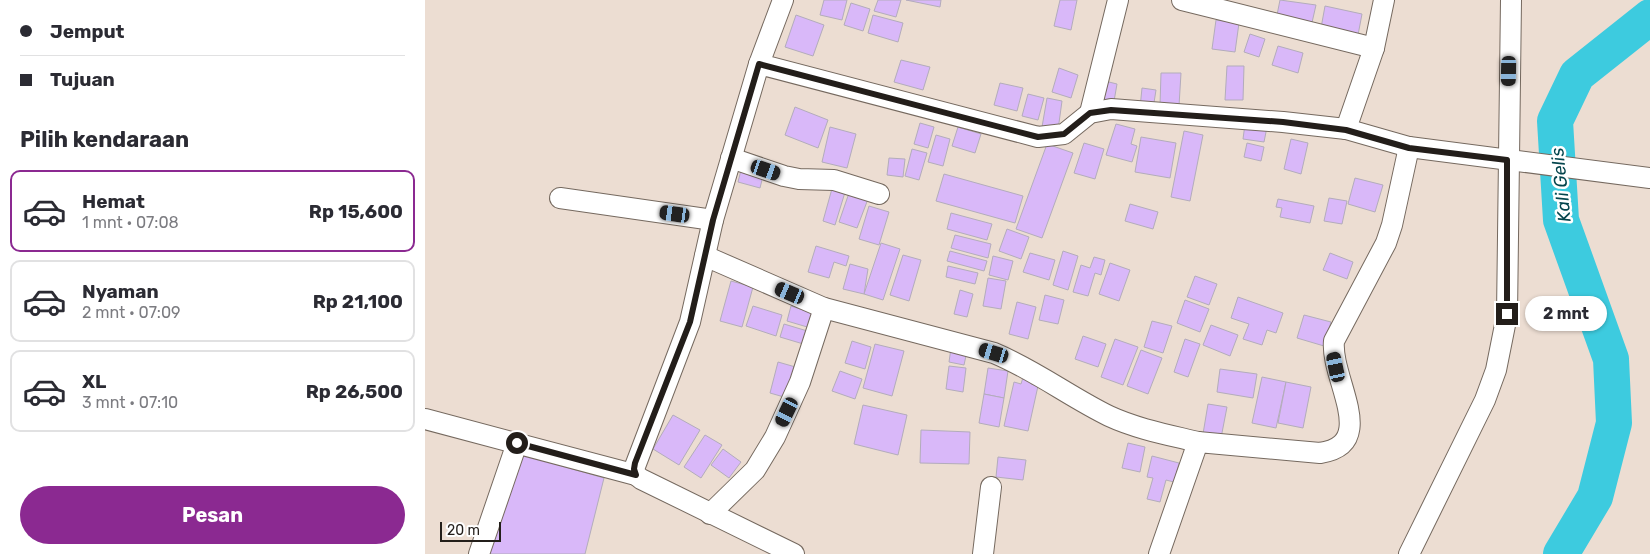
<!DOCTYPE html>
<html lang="id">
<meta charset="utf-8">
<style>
:root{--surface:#fff;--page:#f2f2f3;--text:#2b2b33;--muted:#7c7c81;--line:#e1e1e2;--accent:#8b2991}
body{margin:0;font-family:Rubik,sans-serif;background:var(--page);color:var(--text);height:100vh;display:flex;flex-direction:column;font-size:19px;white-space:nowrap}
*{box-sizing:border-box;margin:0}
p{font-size:16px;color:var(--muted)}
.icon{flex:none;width:28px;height:28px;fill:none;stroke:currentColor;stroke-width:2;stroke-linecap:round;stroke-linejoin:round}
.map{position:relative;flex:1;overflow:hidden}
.sheet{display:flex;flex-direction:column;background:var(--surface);width:425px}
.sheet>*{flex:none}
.top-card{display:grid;align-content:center;height:110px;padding:0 20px;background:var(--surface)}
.scale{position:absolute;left:15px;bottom:12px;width:61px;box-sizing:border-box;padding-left:5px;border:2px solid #231e1a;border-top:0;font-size:14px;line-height:18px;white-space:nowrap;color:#231e1a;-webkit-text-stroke:4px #fff;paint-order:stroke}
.end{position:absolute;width:22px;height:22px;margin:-11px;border:6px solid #231e1a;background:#fff;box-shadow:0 0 0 2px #fff}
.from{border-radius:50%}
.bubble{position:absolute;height:35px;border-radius:18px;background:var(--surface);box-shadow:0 1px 4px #0004;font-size:16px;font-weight:700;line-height:35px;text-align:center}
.car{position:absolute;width:15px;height:30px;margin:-15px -8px;border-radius:6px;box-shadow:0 0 4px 1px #0007;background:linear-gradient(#222 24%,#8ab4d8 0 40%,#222 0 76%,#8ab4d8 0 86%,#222 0)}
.top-card b{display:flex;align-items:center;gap:18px;height:48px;font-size:19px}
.top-card b+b{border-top:1px solid var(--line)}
.top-card i{width:12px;height:12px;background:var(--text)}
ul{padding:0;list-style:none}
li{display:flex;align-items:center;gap:15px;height:82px;margin:0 10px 8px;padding:0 10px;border:2px solid var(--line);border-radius:10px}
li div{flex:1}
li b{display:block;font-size:19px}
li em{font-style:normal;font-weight:700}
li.current{border-color:var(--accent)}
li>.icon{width:45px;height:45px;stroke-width:1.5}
h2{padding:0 20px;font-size:22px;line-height:60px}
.button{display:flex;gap:10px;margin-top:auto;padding:10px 20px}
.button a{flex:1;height:58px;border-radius:30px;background:var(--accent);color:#fff;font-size:20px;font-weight:700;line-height:58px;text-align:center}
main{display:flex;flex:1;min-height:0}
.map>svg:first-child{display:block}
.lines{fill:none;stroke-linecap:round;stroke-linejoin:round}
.river{stroke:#3dcbdf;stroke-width:36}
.building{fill:#d9b8f9;stroke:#b3acbb}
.minor-casing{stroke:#75695f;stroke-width:22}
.minor{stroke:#fff;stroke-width:20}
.route{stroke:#231e1a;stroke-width:6}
.labels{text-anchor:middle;stroke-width:5;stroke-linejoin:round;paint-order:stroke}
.water-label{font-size:18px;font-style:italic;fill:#04454d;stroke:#fff}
</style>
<main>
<section class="sheet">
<div class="top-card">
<b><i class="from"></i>Jemput</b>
<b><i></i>Tujuan</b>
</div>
<h2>Pilih kendaraan</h2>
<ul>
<li class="current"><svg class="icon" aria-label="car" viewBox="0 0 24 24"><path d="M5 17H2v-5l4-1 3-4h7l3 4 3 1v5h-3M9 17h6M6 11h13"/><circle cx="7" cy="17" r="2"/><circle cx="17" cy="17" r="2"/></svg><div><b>Hemat</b><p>1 mnt · 07:08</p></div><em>Rp 15,600</em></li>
<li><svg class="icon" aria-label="car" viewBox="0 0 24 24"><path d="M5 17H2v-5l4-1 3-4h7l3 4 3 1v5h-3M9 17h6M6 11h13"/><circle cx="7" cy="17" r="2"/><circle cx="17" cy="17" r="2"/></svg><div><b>Nyaman</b><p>2 mnt · 07:09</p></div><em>Rp 21,100</em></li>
<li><svg class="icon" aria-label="car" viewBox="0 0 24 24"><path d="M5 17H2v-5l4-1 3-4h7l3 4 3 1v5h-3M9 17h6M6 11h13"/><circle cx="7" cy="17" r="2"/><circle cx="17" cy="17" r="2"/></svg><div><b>XL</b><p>3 mnt · 07:10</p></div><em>Rp 26,500</em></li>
</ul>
<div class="button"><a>Pesan</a></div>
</section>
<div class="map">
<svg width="1225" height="554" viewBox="0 0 1225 554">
<rect width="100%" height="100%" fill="#ecddd2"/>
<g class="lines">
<path class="river" d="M1136,554L1170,497L1189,423L1186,359L1136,220L1130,121L1152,75L1225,17"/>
</g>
<g class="building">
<path d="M399,0H422L417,20L395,15Z"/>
<path d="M453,0H476L471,17L449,11Z"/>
<path d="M481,0H516L515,7Z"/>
<path d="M635,0H652L646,30L629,26Z"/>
<path d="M855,0L891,5L886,27L851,20Z"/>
<path d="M426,3L445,9L438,31L419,25Z"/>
<path d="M900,6L937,14L933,35L896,28Z"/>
<path d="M371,15L399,25L388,56L360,47Z"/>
<path d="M448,15L478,23L473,42L443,33Z"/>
<path d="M791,20L814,23L810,52L787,49Z"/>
<path d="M825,34L840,39L834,57L819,52Z"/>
<path d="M853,46L878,53L873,73L847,65Z"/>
<path d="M476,60L505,67L498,90L469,82Z"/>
<path d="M802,66H819L818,100H800Z"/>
<path d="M634,68L653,75L646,98L627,92Z"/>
<path d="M736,73H756L754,106L735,105Z"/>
<path d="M680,81L692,84L688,107L676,105Z"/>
<path d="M575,83L598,88L592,111L569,105Z"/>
<path d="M717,88L731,90L728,109L715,108Z"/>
<path d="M603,94L619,98L613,120L597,116Z"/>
<path d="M622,98L637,101L633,130L617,127Z"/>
<path d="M370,107L403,120L393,148L360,135Z"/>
<path d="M495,123L509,127L503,148L489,144Z"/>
<path d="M691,124L710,129L706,144L712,146L707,162L681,155Z"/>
<path d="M820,124L842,127L839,142L818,139Z"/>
<path d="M405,127L431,134L422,168L397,162Z"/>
<path d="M533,127L556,134L550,153L527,146Z"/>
<path d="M759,131L778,135L765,201L746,197Z"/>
<path d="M511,135L525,139L518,166L503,162Z"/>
<path d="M716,137L751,143L745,178L710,172Z"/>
<path d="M866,139L883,143L876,174L859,169Z"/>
<path d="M659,143L679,149L670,179L649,173Z"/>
<path d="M822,143L839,147L836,161L819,157Z"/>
<path d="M622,144L648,153L617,238L591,229Z"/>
<path d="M487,149L502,153L494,180L480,176Z"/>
<path d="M464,158L480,159L478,177L462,175Z"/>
<path d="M317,166L339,172L335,188L313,182Z"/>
<path d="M519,174L598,196L590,223L511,201Z"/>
<path d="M930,178L958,185L950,212L923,204Z"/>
<path d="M408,185L421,189L410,225L398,221Z"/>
<path d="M424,193L443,199L432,228L414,222Z"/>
<path d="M904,198L922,201L917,224L899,221Z"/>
<path d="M853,199L889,206L885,223L855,217L857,208L851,207Z"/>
<path d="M705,204L733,212L728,229L700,221Z"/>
<path d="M444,206L464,212L454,245L434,239Z"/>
<path d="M526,213L567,224L562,240L522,229Z"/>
<path d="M582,229L604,237L596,259L574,251Z"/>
<path d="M530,235L566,244L563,258L526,248Z"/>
<path d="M456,243L475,249L458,300L439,294Z"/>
<path d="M391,246L424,256L421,266L409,262L404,278L383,272Z"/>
<path d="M525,251L562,261L559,271L522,261Z"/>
<path d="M638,251L653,256L643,290L628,285Z"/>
<path d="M605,253L630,260L624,280L598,272Z"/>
<path d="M905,253L928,262L922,279L898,270Z"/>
<path d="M478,255L496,260L484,301L465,295Z"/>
<path d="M568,256L588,261L583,280L564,275Z"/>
<path d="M669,257L680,260L676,275L670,273L663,296L648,292L656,265L665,268Z"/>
<path d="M685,263L705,270L694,301L674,294Z"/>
<path d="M425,264L443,269L439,294L418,289Z"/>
<path d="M523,266L553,273L550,284L521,277Z"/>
<path d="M770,276L792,284L784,305L762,297Z"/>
<path d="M563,278L581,281L576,309L558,306Z"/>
<path d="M306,281L328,287L317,327L295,321Z"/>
<path d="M535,290L548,294L542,317L529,314Z"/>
<path d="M620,295L639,300L633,324L614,320Z"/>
<path d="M813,297L858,313L851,333L842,330L837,345L818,339L824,324L806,318Z"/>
<path d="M760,300L784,309L775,332L752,323Z"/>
<path d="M592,302L611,307L603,339L584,334Z"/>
<path d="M328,306L357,315L351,336L321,326Z"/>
<path d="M366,306L394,315L389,329L362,321Z"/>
<path d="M879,315L906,322L899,346L872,338Z"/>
<path d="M727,321L747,326L738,353L719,347Z"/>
<path d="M359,324L389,333L385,346L355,337Z"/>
<path d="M786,325L813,335L805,356L778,345Z"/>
<path d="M658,336L681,344L673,367L650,359Z"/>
<path d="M690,339L713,347L698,385L676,377Z"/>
<path d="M760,339L775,344L763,377L749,372Z"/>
<path d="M427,341L446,347L440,369L420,363Z"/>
<path d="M450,344L479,351L467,396L438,388Z"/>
<path d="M526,348L542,351L539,365L524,362Z"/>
<path d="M716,350L737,358L723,394L702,386Z"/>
<path d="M353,362L374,368L366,399L345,393Z"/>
<path d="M524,366L541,368L538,392L521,389Z"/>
<path d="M563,368L583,371L579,398L559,394Z"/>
<path d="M795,369L832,374L828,398L792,392Z"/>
<path d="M415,371L437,379L430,399L407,391Z"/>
<path d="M599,374L608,376L606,384L613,386L603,431L579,426L589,382L596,384Z"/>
<path d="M837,377L861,382L851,428L827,423Z"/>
<path d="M861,382L886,387L878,428L853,423Z"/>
<path d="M559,394L579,398L574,427L554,423Z"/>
<path d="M783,404L802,407L796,438L778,434Z"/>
<path d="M438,405L482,415L473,455L429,444Z"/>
<path d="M248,415L275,430L254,465L228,449Z"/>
<path d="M496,430L545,432L544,464L495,463Z"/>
<path d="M280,435L297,445L276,478L259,467Z"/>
<path d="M703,443L720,447L715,472L697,468Z"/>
<path d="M298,449L316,462L304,478L286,465Z"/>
<path d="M92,453L179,478L160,554H62Z"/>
<path d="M727,456L754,463L749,482L741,480L735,502L722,499L728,478L722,477Z"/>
<path d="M573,457L601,460L598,480L571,477Z"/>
</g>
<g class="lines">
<defs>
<g id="minor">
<path d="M757,0L949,48"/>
<path d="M334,64L358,0"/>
<path d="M665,113L693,0"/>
<path d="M921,129L949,48L959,0"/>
<path d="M306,158L359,176L374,179L409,180L454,194"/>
<path d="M135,198L288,220"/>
<path d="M280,256L399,308L569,353C610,370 645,397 684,416C712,429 744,435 773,442"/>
<path d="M0,419L211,475"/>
<path d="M285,514L330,470L350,437L375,382L399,308"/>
<path d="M54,554L92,443"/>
<path d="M369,554L216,479L211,475L209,469L265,322L288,220L334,64L613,137L639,134L665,113L686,109L858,122L921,129L984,147L1225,178"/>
<path d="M558,554L566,487"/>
<path d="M734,554L773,442L895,453C955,444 905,379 909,341L961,243L967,225L984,147"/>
<path d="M984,554L1060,400L1071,370L1082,315L1086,0"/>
</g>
</defs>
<use href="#minor" class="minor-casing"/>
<use href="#minor" class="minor"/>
</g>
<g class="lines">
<path class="route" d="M92,443L211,475L209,469L210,463L265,322L288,220L334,64L613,137L639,134L665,113L686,110L858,122L921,130L984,148L1082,160V314"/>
</g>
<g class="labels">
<g class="water-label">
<text transform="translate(1136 185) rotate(-96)" y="6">Kali Gelis</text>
</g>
</g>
</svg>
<div class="scale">20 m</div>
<i class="end from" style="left:92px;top:443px"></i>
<i class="end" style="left:1082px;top:314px"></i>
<div class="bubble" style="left:1100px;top:296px;width:82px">2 mnt</div>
<i class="car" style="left:1084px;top:71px;rotate:181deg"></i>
<i class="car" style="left:341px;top:170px;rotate:109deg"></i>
<i class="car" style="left:250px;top:214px;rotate:278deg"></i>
<i class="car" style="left:365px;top:293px;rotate:293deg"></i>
<i class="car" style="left:569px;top:353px;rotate:287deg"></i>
<i class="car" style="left:911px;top:367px;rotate:348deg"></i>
<i class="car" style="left:362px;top:412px;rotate:206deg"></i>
</div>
</main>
